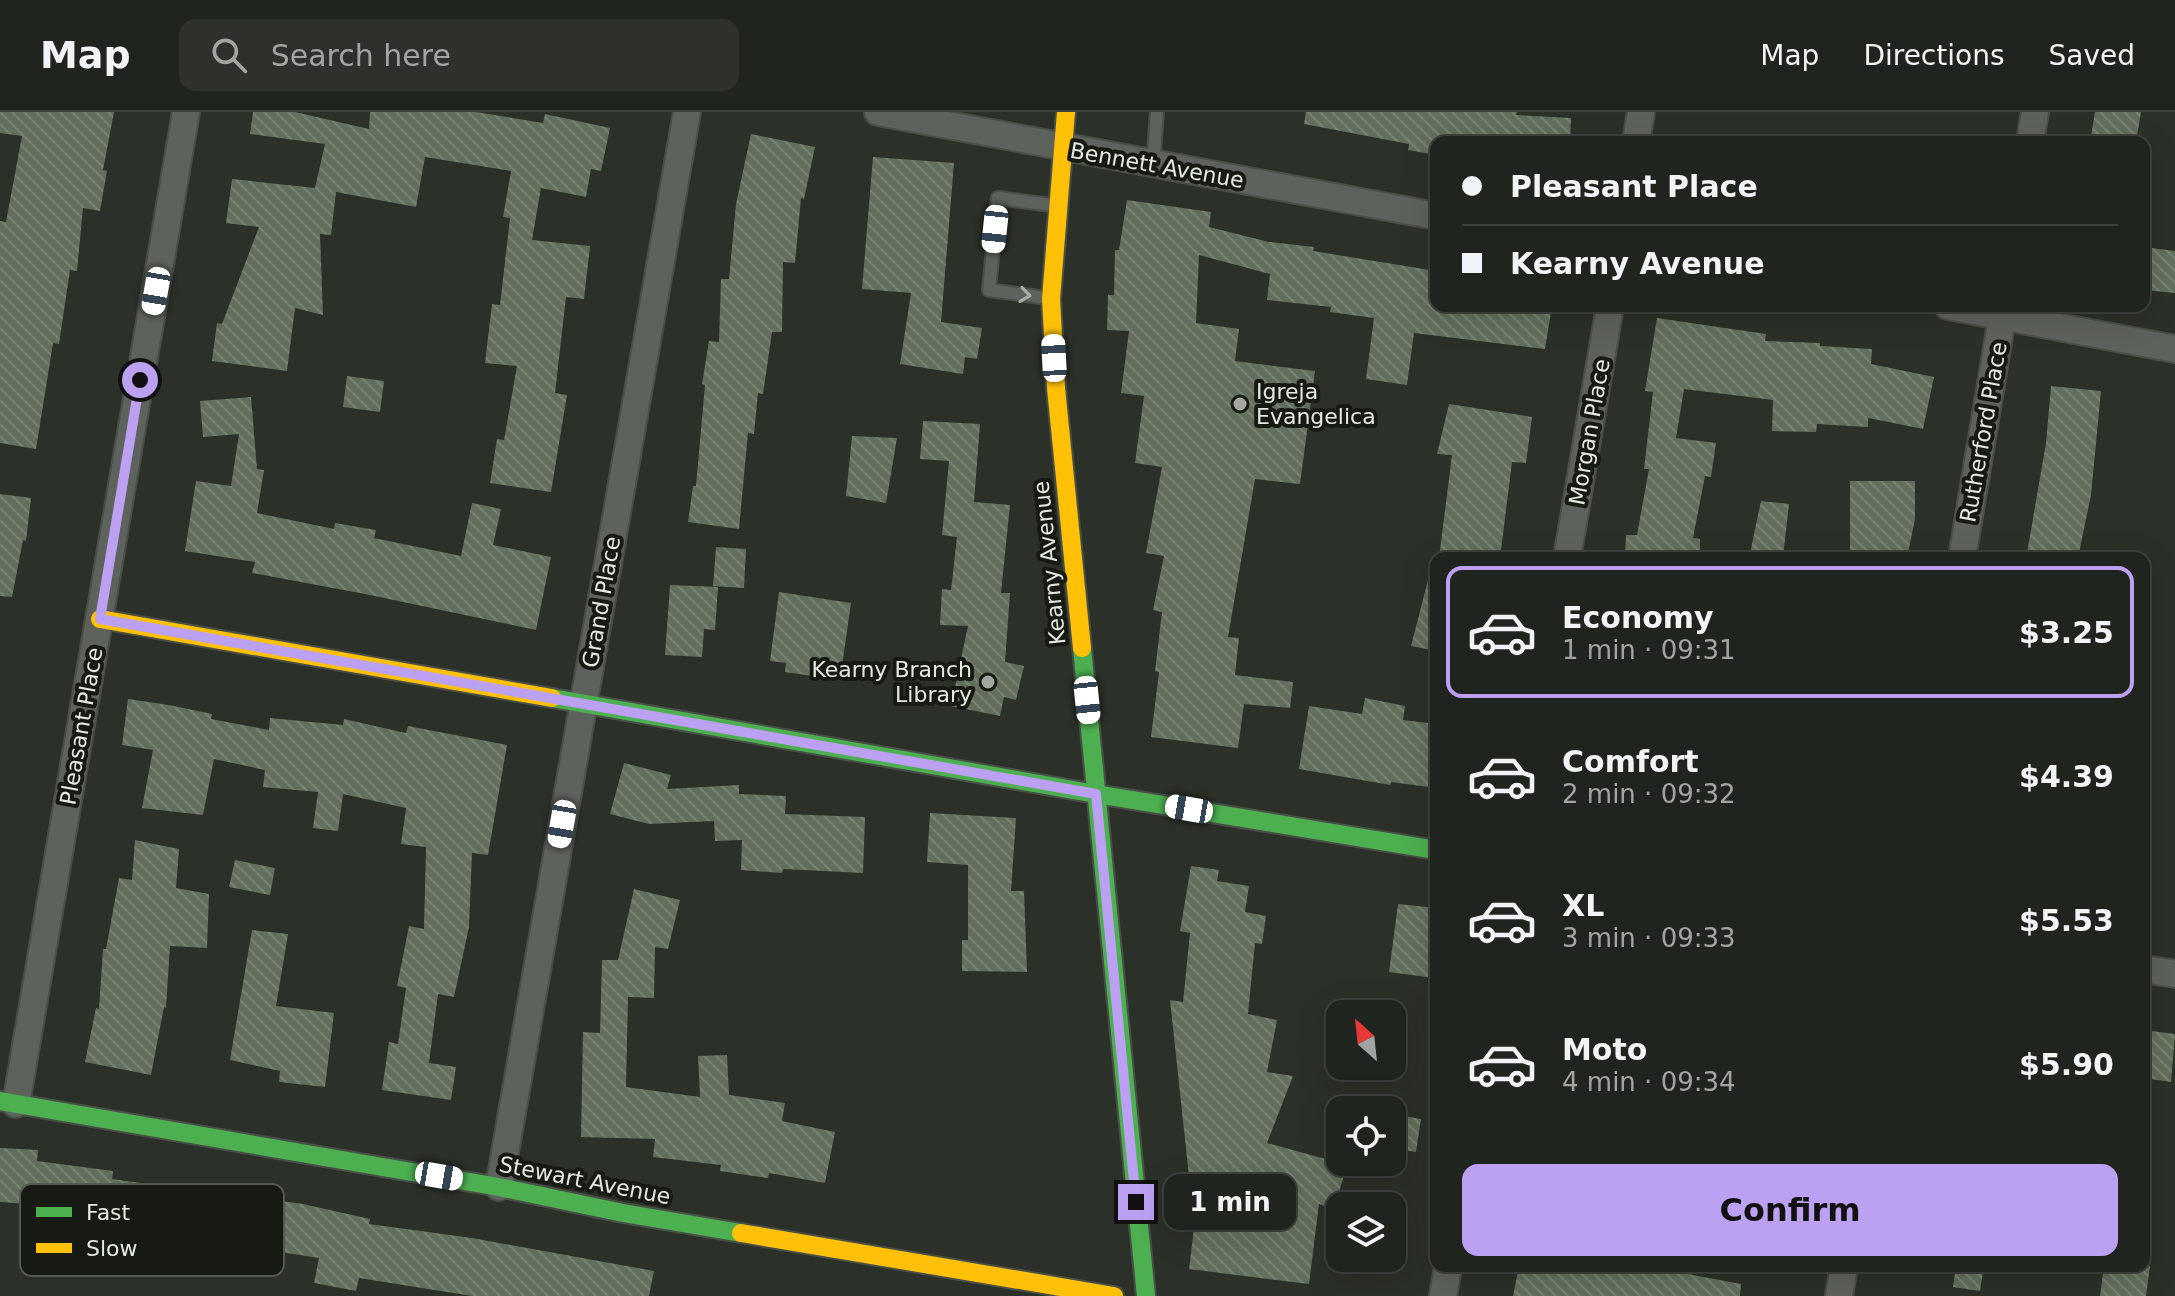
<!DOCTYPE html>
<meta charset="utf-8">
<style>
:root{--surface:#20241e;--page:#2d302b;--text:#f1f3f6;--muted:#a2a4a4;--line:#3d413c;--accent:#bca0f2}
body{margin:0;font-family:"DejaVu Sans",sans-serif;background:var(--page);color:var(--text);height:100vh;display:flex;flex-direction:column;font-size:30px;white-space:nowrap}
*{box-sizing:border-box;margin:0}
p{font-size:26px;color:var(--muted)}
.icon{flex:none;width:44px;height:44px;fill:none;stroke:currentColor;stroke-width:2;stroke-linecap:round;stroke-linejoin:round}
.map{position:relative;flex:1;overflow:hidden}
.drawer{position:absolute;left:1430px;top:440px;width:720px;height:720px;display:flex;flex-direction:column;background:var(--surface);border-radius:16px;box-shadow:0 8px 32px #0002,0 0 0 2px var(--line)}
.drawer>*{flex:none}
.hud{position:absolute;left:1430px;top:24px;width:720px;height:176px;border-radius:16px;box-shadow:0 8px 32px #0002,0 0 0 2px var(--line);display:grid;align-content:center;height:176px;padding:0 32px;background:var(--surface)}
.needle{width:52px;rotate:333deg}
.fabs{position:absolute;left:1326px;top:888px;display:grid;gap:16px}
.fabs a{display:grid;place-items:center;width:80px;height:80px;border-radius:16px;background:var(--surface);box-shadow:0 8px 32px #0002,0 0 0 2px var(--line);font-size:40px}
.end{position:absolute;width:36px;height:36px;margin:-18px;border:10px solid #bca0f2;background:#111;box-shadow:0 0 0 4px #111}
.from{border-radius:50%}
.bubble{position:absolute;height:56px;border-radius:16px;background:var(--surface);box-shadow:0 8px 32px #0002,0 0 0 2px var(--line);font-size:26px;font-weight:800;line-height:56px;text-align:center}
.car{position:absolute;width:24px;height:48px;margin:-24px -12px;border-radius:10px;box-shadow:0 0 6px 2px #0007;background:linear-gradient(#fff 24%,#345 0 40%,#fff 0 76%,#345 0 86%,#fff 0)}
.hud b{display:flex;align-items:center;gap:28px;height:76px;font-size:30px}
.hud b+b{border-top:2px solid var(--line)}
.hud i{width:20px;height:20px;background:var(--text)}
ul{padding:14px 0 0;list-style:none}
li{display:flex;align-items:center;gap:24px;height:132px;margin:0 16px 12px;padding:0 16px;border:4px solid transparent;border-radius:16px}
li div{flex:1}
li b{display:block;font-size:30px}
li em{font-style:normal;font-weight:800}
li.current{border-color:var(--accent)}
li>.icon{width:72px;height:72px;stroke-width:1.5}
.cta{display:flex;gap:16px;margin-top:auto;padding:16px 32px}
.cta a{flex:1;height:92px;border-radius:16px;background:var(--accent);color:#111;font-size:32px;font-weight:800;line-height:92px;text-align:center}
header{display:flex;align-items:center;gap:48px;box-sizing:border-box;height:112px;padding:0 40px;background:var(--surface);border-bottom:2px solid var(--line)}
header strong{font-size:38px}
nav{display:flex;gap:44px;margin-inline-start:auto;font-size:28px}
.search{width:560px;height:72px;background:var(--page);display:flex;align-items:center;gap:20px;box-sizing:border-box;padding:0 28px;border-radius:16px;color:var(--muted);font-size:30px}
.map>svg:first-child{display:block}
.building{fill:url(#building-back-hatch)}
.lines{fill:none;stroke-linecap:round;stroke-linejoin:round}
.lane-casing{stroke:#494e47;stroke-width:16}
.street-casing{stroke:#494e47;stroke-width:30}
.fast-casing{stroke:#494e47;stroke-width:22}
.slow-casing{stroke:#494e47;stroke-width:22}
.lane{stroke:#5e625c;stroke-width:12}
.street{stroke:#5e625c;stroke-width:26}
.fast{stroke:#4caf50;stroke-width:18}
.slow{stroke:#ffc107;stroke-width:18}
.oneway{stroke:#a7aca4}
.route{stroke:#bca0f2;stroke-width:10}
.poi-dot{fill:#a2a89f;stroke:#161a13;stroke-width:3}
.labels{text-anchor:middle;stroke-width:8;stroke-linejoin:round;paint-order:stroke}
.street-label{font-size:22px;fill:#e2e9df;stroke:#161a13}
.poi-label{font-size:22px;fill:#e2e9df;stroke:#161a13;text-anchor:start}
.key{fill:#161a13;stroke:#535850;stroke-width:2}
.key-label{font-size:22px;fill:#e2e9df}
</style>
<header>
<strong>Map</strong>
<div class="search"><svg class="icon" aria-label="search" viewBox="0 0 24 24"><circle cx="10" cy="10" r="6"/><path d="M15 15l6 6"/></svg>Search here</div>
<nav><a>Map</a><a>Directions</a><a>Saved</a></nav>
</header>
<div class="map">
<svg width="2175" height="1184" viewBox="0 0 2175 1184">
<defs>
<pattern id="building-back-hatch" width="6" height="6" patternUnits="userSpaceOnUse" patternTransform="scale(2)"><rect width="6" height="6" fill="#636e5c"/><path d="M-1 5l2 2M0 0l6 6M5-1l2 2" fill="none" stroke="#798373"/></pattern>
</defs>
<rect width="100%" height="100%" fill="#2b3028"/>
<g class="building">
<path d="M0,0H114L103,58L107,59L100,99L83,96L77,159L70,158L59,232L53,231L36,337L0,331V109L6,110L22,24L0,21Z"/>
<path d="M253,0H295L369,17L370,0H476L543,11L545,2L610,16L601,59L591,57L586,85L541,76L532,128L590,134L584,187L566,185L555,281L567,283L551,380L490,371L497,327L504,328L517,254L485,251L492,192L500,193L510,106L503,105L511,59L425,45L416,95L336,80L331,123L320,122L323,203L295,196L287,259L212,249L217,211L222,212L259,115L226,111L232,67L315,76L325,32L250,22Z"/>
<path d="M1306,0H1517L1516,3L1571,6L1570,30H1436V43L1408,38L1409,32L1304,12Z"/>
<path d="M2095,0H2141L2136,30H2090Z"/>
<path d="M751,22L815,35L804,87L801,86L795,151L783,150L782,220H772L763,282L758,281L754,322L748,321L739,417L688,410L693,374H696L705,273L702,272L709,229L719,230L721,167H729L736,92Z"/>
<path d="M873,45L954,51L941,210L982,216L977,247L965,245L963,262L900,252L911,181L862,177Z"/>
<path d="M1127,88L1211,100L1209,115L1269,130L1314,135L1313,139L1436,159V194H1552L1545,237L1414,221L1407,273L1366,267L1374,206L1330,200L1331,195L1267,188L1270,162L1199,143L1196,211L1239,217L1235,249L1315,259L1300,372L1255,367L1228,525L1239,526L1235,563L1293,570L1290,596L1244,592L1238,636L1151,625L1159,560L1155,559L1162,500L1153,498L1164,444L1146,441L1162,355L1135,351L1144,284L1121,281L1129,219L1107,218L1108,183H1114L1115,138H1119Z"/>
<path d="M2144,135L2175,139V181L2144,178Z"/>
<path d="M1657,206L1766,222L1765,229L1820,231V234L1872,237L1871,252L1934,265L1923,317L1868,306V315L1817,312L1816,320L1772,319L1773,288L1684,277L1676,326L1716,331L1711,365L1705,364L1693,426L1700,427V446H1625L1626,423H1637L1649,357H1644L1653,280L1645,279Z"/>
<path d="M347,264L384,269L380,300L343,295Z"/>
<path d="M2051,274L2101,279L2091,383L2078,446H2053L2027,441L2046,331Z"/>
<path d="M251,285L257,357L264,358L257,401L334,417L335,411L376,418L374,426L461,444L472,391L501,397L493,433L551,445L536,518L365,482L252,461L255,450L185,439L196,369L231,374L239,322L203,325L200,289Z"/>
<path d="M1449,292L1532,305L1526,351L1512,350L1500,446H1439L1452,343L1437,342Z"/>
<path d="M923,309L980,312L974,390L1010,393L1001,481H1010L1005,550L1024,554L1016,588L1004,585L1000,604L951,594L968,514L940,513L942,477L951,478L957,425L942,423L949,349L920,347Z"/>
<path d="M852,324L897,326L886,391L846,384Z"/>
<path d="M1850,369H1915V407L1907,446H1850Z"/>
<path d="M0,382L31,386L26,429L23,428L12,485L0,484Z"/>
<path d="M1761,389L1789,392L1783,446H1749Z"/>
<path d="M716,435L746,437L744,476L713,474Z"/>
<path d="M1428,468L1436,469V539L1411,534Z"/>
<path d="M670,473L718,475L715,518L704,517L702,545L665,543Z"/>
<path d="M779,480L851,491L840,568L785,560L786,551L770,549Z"/>
<path d="M1365,586L1405,594L1403,608L1436,612V676L1391,670L1390,673L1299,657L1309,594L1362,602Z"/>
<path d="M128,587L169,593L212,602L211,607L269,618L270,606L343,613L344,607L406,621L408,614L507,633L488,743L472,741L469,815L454,885L438,882L429,951L456,955L451,988L382,978L389,930L398,932L406,876L397,874L409,814L424,817L426,735L401,732L406,696L343,682L338,719L313,716L318,680L263,675L265,658L214,647L203,703L142,696L153,638L122,633Z"/>
<path d="M624,651L671,663L667,677L739,673V682L786,684L785,702L865,705L863,761L783,757L782,761L741,758L742,728L715,729L714,709L649,712L610,702Z"/>
<path d="M930,701L1016,706L1011,779H1024L1027,860L962,859V828H968V753L927,750Z"/>
<path d="M135,728L179,737L176,776L209,782L207,836L170,834L166,896L164,895L151,963L85,950L96,896L99,897L103,837H106L119,766L132,768Z"/>
<path d="M235,748L275,756L270,783L229,775Z"/>
<path d="M1191,754L1219,758L1217,769L1249,774L1245,800L1266,804L1262,832L1255,831L1248,902L1277,908L1267,960L1293,964L1267,1031L1347,1053L1334,1097L1319,1092L1309,1172L1189,1157L1198,1083H1191L1170,888L1183,890L1190,821L1180,819Z"/>
<path d="M634,777L680,788L668,837L655,835L654,886L628,885L626,975L700,985L698,944L727,943L729,983L785,991L782,1009L835,1020L825,1071L769,1061L768,1066L720,1059L721,1053L653,1045L655,1027L581,1025L583,920L600,921L602,848H618Z"/>
<path d="M1398,792L1436,796L1434,866L1389,860Z"/>
<path d="M252,818L288,822L276,894L334,901L325,975L279,970L280,959L230,948Z"/>
<path d="M2144,918L2175,922L2171,970L2144,966Z"/>
<path d="M1392,1002L1421,1007L1416,1040L1392,1036Z"/>
<path d="M0,1036L38,1038L37,1049L113,1059L112,1067L198,1079L199,1075L235,1083L303,1092L370,1107L369,1112L472,1126L654,1159L649,1184H472L359,1166L356,1179L314,1171L319,1146L105,1113L104,1120L68,1115L71,1095L0,1090Z"/>
<path d="M1519,1154H1589L1628,1162L1629,1154H1645L1741,1172L1740,1184H1513Z"/>
<path d="M1956,1154H1984L1980,1179L1953,1175Z"/>
<path d="M2104,1154H2150L2146,1184H2100Z"/>
</g>
<g class="lines">
<defs>
<g id="lane">
<path d="M1153,53L1157,0"/>
<path d="M1047,186L989,178L998,86L1052,93"/>
</g>
<g id="street">
<path d="M878,0L1436,104"/>
<path d="M1636,30L1641,0"/>
<path d="M2030,30L2035,0"/>
<path d="M1948,194L2175,237"/>
<path d="M1567,446L1610,194"/>
<path d="M1962,446L2004,194"/>
<path d="M2144,857L2175,862"/>
<path d="M16,992L186,0"/>
<path d="M499,1075L687,0"/>
<path d="M1443,1184L1448,1154"/>
<path d="M1839,1184L1844,1154"/>
</g>
<g id="fast">
<path d="M1082,536L1146,1184"/>
<path d="M552,586L1096,682L1436,738"/>
<path d="M0,989L499,1075L623,1101L741,1121"/>
</g>
<g id="slow">
<path d="M1066,0L1051,187L1056,276L1082,536"/>
<path d="M100,507L552,586"/>
<path d="M741,1121L1114,1184"/>
</g>
</defs>
<use href="#lane" class="lane-casing"/>
<use href="#street" class="street-casing"/>
<use href="#fast" class="fast-casing"/>
<use href="#slow" class="slow-casing"/>
<use href="#lane" class="lane"/>
<use href="#street" class="street"/>
<use href="#fast" class="fast"/>
<use href="#slow" class="slow"/>
</g>
<defs><path id="oneway-chevron" d="M-2-3.5L2.5 0L-2 3.5" fill="none" stroke-width="1.6" stroke-linecap="round" stroke-linejoin="round" transform="scale(2)"/></defs>
<use class="oneway" href="#oneway-chevron" transform="translate(1025 183) rotate(8)"/>
<g class="lines">
<path class="route" d="M140,268L100,507L1096,682L1136,1090"/>
</g>
<g class="poi-dot">
<circle cx="1240" cy="292" r="8"/>
<circle cx="988" cy="570" r="8"/>
</g>
<g class="labels">
<g class="street-label">
<text transform="translate(1157 53) rotate(10)" y="8">Bennett Avenue</text>
<text transform="translate(1589 320) rotate(-80)" y="8">Morgan Place</text>
<text transform="translate(1983 320) rotate(-80)" y="8">Rutherford Place</text>
<text transform="translate(1049 451) rotate(-96)" y="8">Kearny Avenue</text>
<text transform="translate(601 490) rotate(-80)" y="8">Grand Place</text>
<text transform="translate(81 614) rotate(-80)" y="8">Pleasant Place</text>
<text transform="translate(585 1068) rotate(11)" y="8">Stewart Avenue</text>
</g>
<g class="poi-label">
<text x="1256" y="287">Igreja<tspan x="1256" dy="25">Evangelica</tspan></text>
<text x="972" y="565" text-anchor="end">Kearny Branch<tspan x="972" dy="25">Library</tspan></text>
</g>
</g>
<rect x="20" y="1072" width="264" height="92" rx="12" class="key"/>
<rect x="36" y="1095" width="36" height="10" fill="#4caf50"/>
<rect x="36" y="1131" width="36" height="10" fill="#ffc107"/>
<g class="key-label">
<text x="86" y="1108">Fast</text>
<text x="86" y="1144">Slow</text>
</g>
</svg>
<div class="fabs">
<a><svg class="needle" viewBox="-14 -14 28 28"><path d="M0-13l5 13h-10z" fill="#e53935"/><path d="M0 13l5-13h-10z" fill="#a2a4a4"/></svg></a>
<a><svg class="icon" aria-label="locate" viewBox="0 0 24 24"><circle cx="12" cy="12" r="6"/><path d="M12 2v4M12 18v4M2 12h4M18 12h4"/></svg></a>
<a><svg class="icon" aria-label="layers" viewBox="0 0 24 24"><path d="M12 4l9 5-9 5-9-5zM3 14l9 5 9-5"/></svg></a>
</div>
<i class="end from" style="left:140px;top:268px"></i>
<i class="end" style="left:1136px;top:1090px"></i>
<div class="bubble" style="left:1164px;top:1062px;width:132px">1 min</div>
<i class="car" style="left:995px;top:117px;rotate:186deg"></i>
<i class="car" style="left:156px;top:179px;rotate:190deg"></i>
<i class="car" style="left:1054px;top:246px;rotate:357deg"></i>
<i class="car" style="left:1087px;top:588px;rotate:174deg"></i>
<i class="car" style="left:1189px;top:697px;rotate:280deg"></i>
<i class="car" style="left:562px;top:712px;rotate:190deg"></i>
<i class="car" style="left:439px;top:1064px;rotate:100deg"></i>
<div class="hud">
<b><i class="from"></i>Pleasant Place</b>
<b><i></i>Kearny Avenue</b>
</div>
<section class="drawer">
<ul>
<li class="current"><svg class="icon" aria-label="car" viewBox="0 0 24 24"><path d="M5 17H2v-5l4-1 3-4h7l3 4 3 1v5h-3M9 17h6M6 11h13"/><circle cx="7" cy="17" r="2"/><circle cx="17" cy="17" r="2"/></svg><div><b>Economy</b><p>1 min · 09:31</p></div><em>$3.25</em></li>
<li><svg class="icon" aria-label="car" viewBox="0 0 24 24"><path d="M5 17H2v-5l4-1 3-4h7l3 4 3 1v5h-3M9 17h6M6 11h13"/><circle cx="7" cy="17" r="2"/><circle cx="17" cy="17" r="2"/></svg><div><b>Comfort</b><p>2 min · 09:32</p></div><em>$4.39</em></li>
<li><svg class="icon" aria-label="car" viewBox="0 0 24 24"><path d="M5 17H2v-5l4-1 3-4h7l3 4 3 1v5h-3M9 17h6M6 11h13"/><circle cx="7" cy="17" r="2"/><circle cx="17" cy="17" r="2"/></svg><div><b>XL</b><p>3 min · 09:33</p></div><em>$5.53</em></li>
<li><svg class="icon" aria-label="car" viewBox="0 0 24 24"><path d="M5 17H2v-5l4-1 3-4h7l3 4 3 1v5h-3M9 17h6M6 11h13"/><circle cx="7" cy="17" r="2"/><circle cx="17" cy="17" r="2"/></svg><div><b>Moto</b><p>4 min · 09:34</p></div><em>$5.90</em></li>
</ul>
<div class="cta"><a>Confirm</a></div>
</section>
</div>
